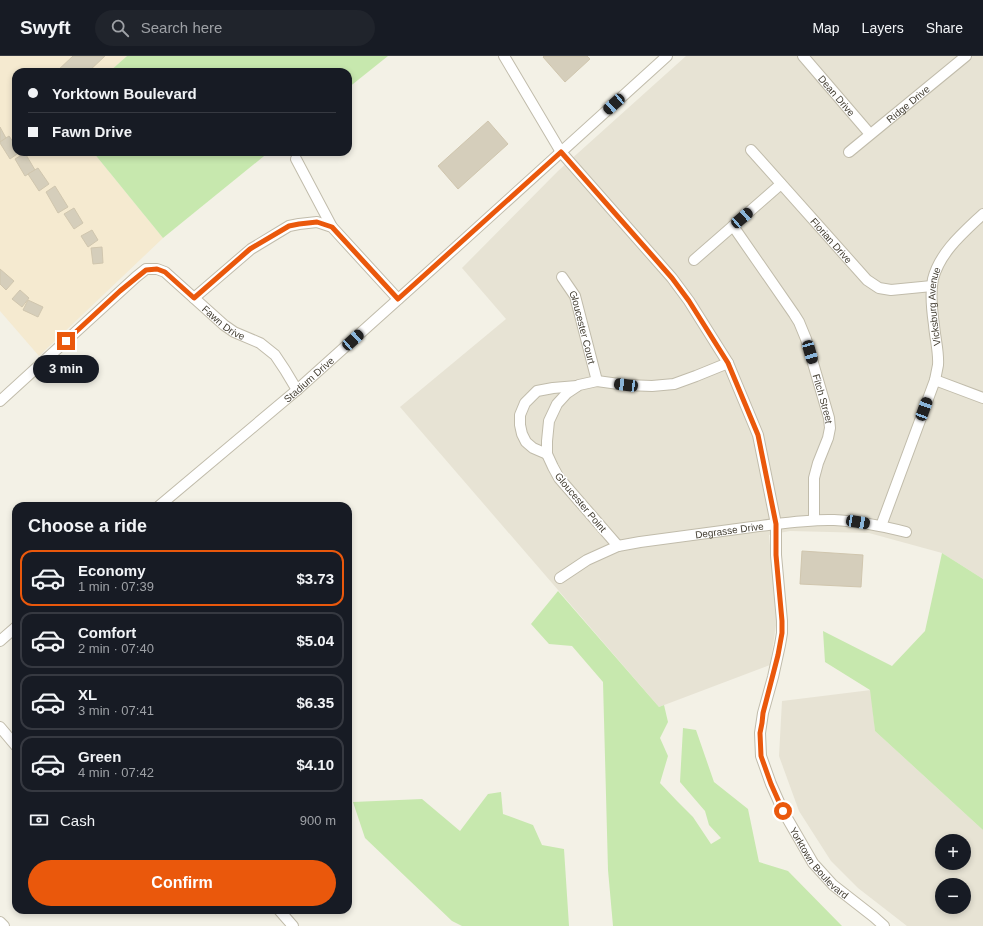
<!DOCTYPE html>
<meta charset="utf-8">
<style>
:root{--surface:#171b24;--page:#20242c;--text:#f1f3f6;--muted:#9ea1a6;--line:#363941;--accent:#ea580c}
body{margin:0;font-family:Arial,sans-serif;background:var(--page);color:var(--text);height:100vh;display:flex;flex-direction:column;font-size:15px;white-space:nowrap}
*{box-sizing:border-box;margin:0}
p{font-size:13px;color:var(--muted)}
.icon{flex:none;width:22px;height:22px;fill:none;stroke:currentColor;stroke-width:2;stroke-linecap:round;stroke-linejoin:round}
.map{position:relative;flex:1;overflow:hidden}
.sheet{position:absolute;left:12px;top:446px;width:340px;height:412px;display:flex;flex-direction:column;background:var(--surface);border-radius:12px;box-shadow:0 2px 6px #0003}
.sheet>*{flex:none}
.top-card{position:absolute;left:12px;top:12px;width:340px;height:88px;border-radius:12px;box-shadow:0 2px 6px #0003;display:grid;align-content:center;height:88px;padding:0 16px;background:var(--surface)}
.controls{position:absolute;left:935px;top:778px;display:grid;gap:8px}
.controls a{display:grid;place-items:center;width:36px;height:36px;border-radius:50%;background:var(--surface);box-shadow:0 2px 6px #0003;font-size:20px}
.end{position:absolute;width:18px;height:18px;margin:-9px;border:5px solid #ea580c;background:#fff;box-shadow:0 0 0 2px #fff}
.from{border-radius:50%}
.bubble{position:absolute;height:28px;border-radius:14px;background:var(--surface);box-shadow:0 2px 6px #0003;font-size:13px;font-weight:700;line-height:28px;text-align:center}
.car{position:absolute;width:12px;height:24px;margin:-12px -6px;border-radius:5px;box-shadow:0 0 3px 1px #0007;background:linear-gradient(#222 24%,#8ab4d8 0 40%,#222 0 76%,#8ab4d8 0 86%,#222 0)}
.top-card b{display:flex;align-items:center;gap:14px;height:38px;font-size:15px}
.top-card b+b{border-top:1px solid var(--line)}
.top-card i{width:10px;height:10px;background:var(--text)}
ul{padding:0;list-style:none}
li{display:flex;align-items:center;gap:12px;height:56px;margin:0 8px 6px;padding:0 8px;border:2px solid var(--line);border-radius:12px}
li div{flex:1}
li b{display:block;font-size:15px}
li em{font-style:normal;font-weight:700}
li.current{border-color:var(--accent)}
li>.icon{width:36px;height:36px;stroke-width:1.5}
h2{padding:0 16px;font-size:18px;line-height:48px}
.pay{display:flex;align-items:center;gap:10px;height:44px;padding:0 16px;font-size:15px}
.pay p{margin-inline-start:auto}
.action{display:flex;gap:8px;margin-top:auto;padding:8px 16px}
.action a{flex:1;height:46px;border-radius:24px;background:var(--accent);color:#fff;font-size:16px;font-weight:700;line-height:46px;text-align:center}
header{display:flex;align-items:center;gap:24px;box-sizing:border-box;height:56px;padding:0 20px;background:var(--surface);border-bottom:1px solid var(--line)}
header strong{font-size:19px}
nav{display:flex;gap:22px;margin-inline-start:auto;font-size:14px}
.search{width:280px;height:36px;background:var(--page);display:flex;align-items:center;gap:10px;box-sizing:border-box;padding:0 14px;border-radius:22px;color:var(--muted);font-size:15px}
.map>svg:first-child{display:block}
.residential{fill:#e7e3d4;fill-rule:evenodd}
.commercial{fill:#f5ead0}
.green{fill:#c7e8ae}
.building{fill:#d5cebb;stroke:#d0c6ae}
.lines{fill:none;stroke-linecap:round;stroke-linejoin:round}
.minor-casing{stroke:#c1bcab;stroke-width:12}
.minor{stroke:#fff;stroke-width:10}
.route{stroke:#ea580c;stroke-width:5}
.labels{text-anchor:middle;stroke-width:3.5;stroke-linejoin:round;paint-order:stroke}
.street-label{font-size:10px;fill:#464135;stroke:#fff}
</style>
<header>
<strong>Swyft</strong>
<div class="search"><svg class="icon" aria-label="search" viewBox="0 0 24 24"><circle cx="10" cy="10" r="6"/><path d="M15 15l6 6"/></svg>Search here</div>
<nav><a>Map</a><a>Layers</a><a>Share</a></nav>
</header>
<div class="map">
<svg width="983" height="870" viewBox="0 0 983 870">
<rect width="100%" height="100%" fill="#f3f1e6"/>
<g class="residential">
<path d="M686,0H983V523L942,497L869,477L790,475L769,479L777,563L770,609L659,651L400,351L506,263L462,212L558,115Z"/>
<path d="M871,634L875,675L983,774V870H907L858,832L831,805L799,755L779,700L782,645ZM942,785H964V807H942ZM942,829H964V851H942Z"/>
</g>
<path class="commercial" d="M0,0H127L109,16H16V96H93L163,182L39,300L0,255Z"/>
<g class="green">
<path d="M127,0H388L348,32V16H109Z"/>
<path d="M93,96H269L163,182Z"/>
<path d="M942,497L983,523V774L875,675L870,634L825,606L823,575L892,610L925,575Z"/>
<path d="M558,535L659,651L664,649L668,666L660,682L668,700L660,727L677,745L693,761L711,788L721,782L709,769L705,755L680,726L683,672L696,674L714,726L748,753L759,806L788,815L842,870H613L608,814L603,626L572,590L549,588L531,568Z"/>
<path d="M501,736L503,758L533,769L542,789L564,793L569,870H462L452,865L365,782L353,746L422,743L460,775L488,738Z"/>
</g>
<g class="building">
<path d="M73,0H105L88,16H56Z"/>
<path d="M544,0H587L590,3L565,26L543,1Z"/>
<path d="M488,65L508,88L458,133L438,110Z"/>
<path d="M0,71L6,82L0,86Z"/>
<path d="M9,80L16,90V96H20L10,103L0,87V86Z"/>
<path d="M25,97L35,114L25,120L15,103Z"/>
<path d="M38,112L49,128L39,135L28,118Z"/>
<path d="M55,130L68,151L58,157L46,136Z"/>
<path d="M74,152L83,167L74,173L64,158Z"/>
<path d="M92,174L98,184L88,191L81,180Z"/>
<path d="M102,191L103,207L93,208L91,192Z"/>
<path d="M0,213L14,225L6,234L0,228Z"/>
<path d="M20,234L29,242L22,251L12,243Z"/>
<path d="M28,244L43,251L38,261L23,254Z"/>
<path d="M802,495L863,499L861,531L800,528Z"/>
</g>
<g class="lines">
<defs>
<g id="minor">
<path id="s1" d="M504,0L561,96L672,222L689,245L728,307L758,379L776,468V499L782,565V577L780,589L773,621L763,657L760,677L761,700L771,728L783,755L813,807L833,829L874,861L884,870"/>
<path id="s2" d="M803,0L870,78"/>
<path id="s3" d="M751,94L867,224L879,232L891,234L932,230"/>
<path id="s4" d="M849,96L966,0"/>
<path d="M296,103L332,171"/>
<path id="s5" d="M733,170L794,258L799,266L806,283L829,362L830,372L828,382L818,407L814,422V464"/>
<path d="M694,204L781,128"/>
<path id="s6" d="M562,221L575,240L597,325"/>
<path d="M194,242L251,193L289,170L299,168L317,166L332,171L398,243"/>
<path d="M935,324L983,342"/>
<path id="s7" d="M0,345L136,221L146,213H157L165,216L224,269L234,276L260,287L275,299L285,314L297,334"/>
<path d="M547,398L533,392L526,386L522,378L520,369V359L525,347L537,335L553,332L577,330"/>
<path id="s8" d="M159,450L297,334L433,212L667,0"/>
<path id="s9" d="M881,470L935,324C936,319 937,314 938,309C939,296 935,282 934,269C932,255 930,237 933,223C940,196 963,177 983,158"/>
<path d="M618,490L559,422L553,411L547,398V385L549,365L557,348L567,337L579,329L597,325L626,329L652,330L674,328L696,320L728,307"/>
<path id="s10" d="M560,522L587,504L618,490L640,486C677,481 714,476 752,471C779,468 806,463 834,464C859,465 882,470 906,476"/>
<path d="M0,585L16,571"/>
<path d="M0,671L16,690"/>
<path d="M279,854L293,870"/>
<path d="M0,866L4,870"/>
</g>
</defs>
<use href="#minor" class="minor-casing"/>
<use href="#minor" class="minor"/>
</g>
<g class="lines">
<path class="route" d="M66,285L120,235L146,214L157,213L165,216L194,242L250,193L289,170L299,168L317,166L332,171L398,243L561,96L672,222L689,245L728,307L758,379L776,468V499L782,565V577L778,599L763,657L762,667L760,677L761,700L771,728L783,755"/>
</g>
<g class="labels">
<g class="street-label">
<text dy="4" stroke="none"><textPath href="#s2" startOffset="52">Dean Drive</textPath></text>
<text dy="4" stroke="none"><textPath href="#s4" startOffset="76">Ridge Drive</textPath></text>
<text dy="4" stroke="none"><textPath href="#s3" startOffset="121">Florian Drive</textPath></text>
<text dy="4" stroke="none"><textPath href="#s9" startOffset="230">Vicksburg Avenue</textPath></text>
<text dy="4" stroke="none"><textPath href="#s7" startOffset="294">Fawn Drive</textPath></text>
<text dy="4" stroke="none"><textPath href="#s6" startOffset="55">Gloucester Court</textPath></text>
<text dy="4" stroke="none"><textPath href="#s8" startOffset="196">Stadium Drive</textPath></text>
<text dy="4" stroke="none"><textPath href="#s5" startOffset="197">Fitch Street</textPath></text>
<text transform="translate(581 446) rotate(50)" y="4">Gloucester Point</text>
<text dy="4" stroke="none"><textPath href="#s10" startOffset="179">Degrasse Drive</textPath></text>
<text dy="4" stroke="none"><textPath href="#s1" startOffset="908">Yorktown Boulevard</textPath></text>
</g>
</g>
</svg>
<div class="controls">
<a>+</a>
<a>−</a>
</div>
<i class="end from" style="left:783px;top:755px"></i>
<i class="end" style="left:66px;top:285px"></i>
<div class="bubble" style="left:33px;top:299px;width:66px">3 min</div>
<i class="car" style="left:614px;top:48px;rotate:228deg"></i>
<i class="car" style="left:742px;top:162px;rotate:49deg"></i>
<i class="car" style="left:353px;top:284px;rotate:48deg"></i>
<i class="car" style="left:810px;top:296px;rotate:164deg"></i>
<i class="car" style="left:626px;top:329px;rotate:277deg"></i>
<i class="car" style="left:924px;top:353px;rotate:20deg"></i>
<i class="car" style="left:858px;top:466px;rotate:100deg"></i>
<div class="top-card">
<b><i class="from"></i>Yorktown Boulevard</b>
<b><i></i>Fawn Drive</b>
</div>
<section class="sheet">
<h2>Choose a ride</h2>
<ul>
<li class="current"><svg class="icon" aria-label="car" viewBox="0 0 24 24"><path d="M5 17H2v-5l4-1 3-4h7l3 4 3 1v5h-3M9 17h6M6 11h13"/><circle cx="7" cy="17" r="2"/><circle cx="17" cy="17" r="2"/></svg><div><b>Economy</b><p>1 min · 07:39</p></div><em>$3.73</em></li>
<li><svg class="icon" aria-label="car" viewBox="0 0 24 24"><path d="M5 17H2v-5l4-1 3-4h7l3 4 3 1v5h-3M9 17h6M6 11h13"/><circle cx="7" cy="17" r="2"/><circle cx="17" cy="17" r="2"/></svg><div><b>Comfort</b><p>2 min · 07:40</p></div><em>$5.04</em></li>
<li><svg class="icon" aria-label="car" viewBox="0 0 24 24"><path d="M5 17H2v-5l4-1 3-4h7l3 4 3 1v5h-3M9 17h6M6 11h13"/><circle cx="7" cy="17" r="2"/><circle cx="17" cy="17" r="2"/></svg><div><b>XL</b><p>3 min · 07:41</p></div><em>$6.35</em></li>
<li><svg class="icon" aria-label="car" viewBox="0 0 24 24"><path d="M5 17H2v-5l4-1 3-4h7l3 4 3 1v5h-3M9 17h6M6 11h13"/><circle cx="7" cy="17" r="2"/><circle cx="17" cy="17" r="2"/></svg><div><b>Green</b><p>4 min · 07:42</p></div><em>$4.10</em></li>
</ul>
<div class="pay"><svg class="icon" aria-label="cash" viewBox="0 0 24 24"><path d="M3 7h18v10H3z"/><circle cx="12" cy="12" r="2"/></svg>Cash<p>900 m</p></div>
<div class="action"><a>Confirm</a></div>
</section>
</div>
